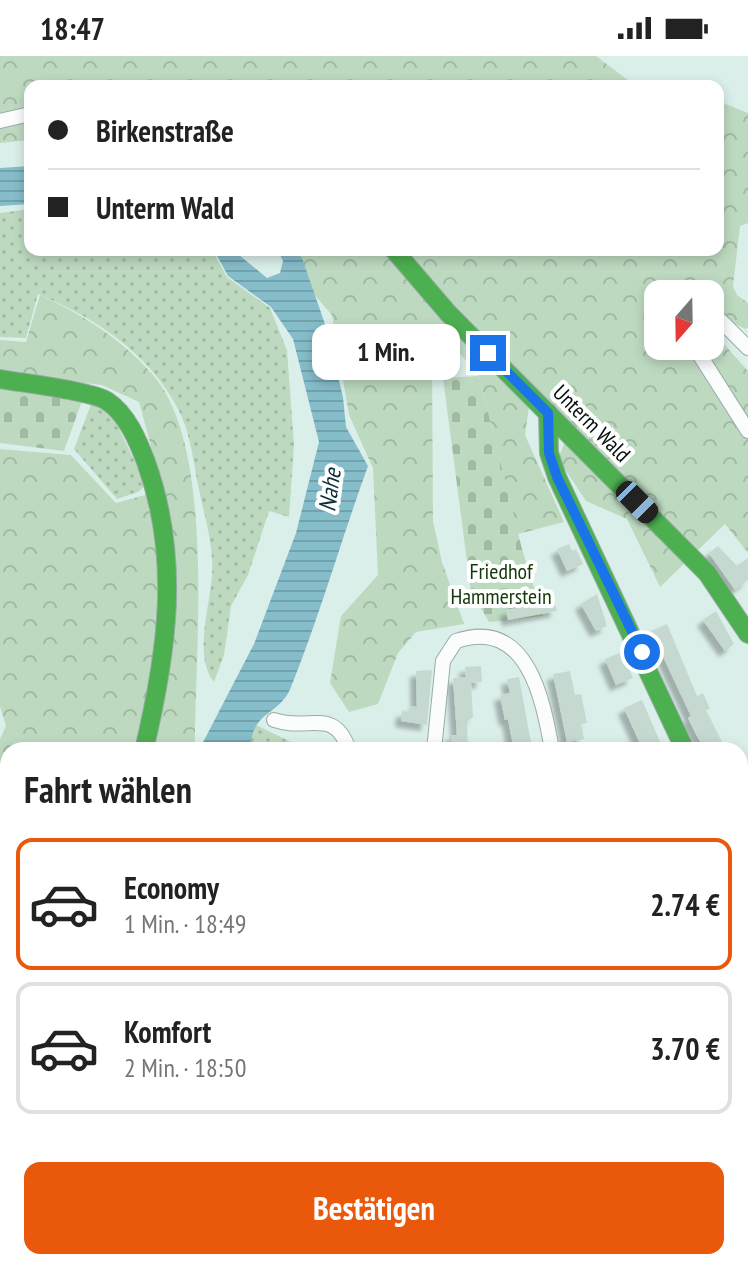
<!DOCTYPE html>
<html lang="de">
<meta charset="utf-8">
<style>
:root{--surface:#fff;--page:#f6f6f6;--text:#222;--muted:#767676;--line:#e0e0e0;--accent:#ea580c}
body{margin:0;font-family:"PT Sans Narrow",sans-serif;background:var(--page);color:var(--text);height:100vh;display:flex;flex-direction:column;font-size:30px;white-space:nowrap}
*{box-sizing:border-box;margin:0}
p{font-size:26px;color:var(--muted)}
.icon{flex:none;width:44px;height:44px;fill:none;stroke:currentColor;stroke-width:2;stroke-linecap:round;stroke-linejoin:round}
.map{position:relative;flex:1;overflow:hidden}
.side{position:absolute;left:0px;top:686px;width:748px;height:528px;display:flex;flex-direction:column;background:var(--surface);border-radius:24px 24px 0 0;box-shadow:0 4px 12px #0003}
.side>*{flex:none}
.top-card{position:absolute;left:24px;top:24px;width:700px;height:176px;border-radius:16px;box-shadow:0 4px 12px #0003;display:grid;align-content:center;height:176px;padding:0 24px;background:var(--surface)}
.needle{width:52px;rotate:200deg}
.tools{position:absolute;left:644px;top:224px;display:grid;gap:16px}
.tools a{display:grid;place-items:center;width:80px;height:80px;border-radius:16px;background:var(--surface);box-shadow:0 4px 12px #0003;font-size:40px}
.end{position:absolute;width:36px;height:36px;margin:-18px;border:10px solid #1a73e8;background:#fff;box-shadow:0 0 0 4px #fff}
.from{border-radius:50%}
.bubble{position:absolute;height:56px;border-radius:16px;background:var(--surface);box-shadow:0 4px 12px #0003;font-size:26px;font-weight:800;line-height:56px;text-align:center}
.car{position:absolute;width:24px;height:48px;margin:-24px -12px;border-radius:10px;box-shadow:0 0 6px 2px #0007;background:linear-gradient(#222 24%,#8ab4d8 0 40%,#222 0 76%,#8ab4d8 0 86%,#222 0)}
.top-card b{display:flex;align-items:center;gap:28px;height:76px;font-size:30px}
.top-card b+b{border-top:2px solid var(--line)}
.top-card i{width:20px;height:20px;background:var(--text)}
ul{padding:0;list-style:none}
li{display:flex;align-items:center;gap:24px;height:132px;margin:0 16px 12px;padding:0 8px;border:4px solid var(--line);border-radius:16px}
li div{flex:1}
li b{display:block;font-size:30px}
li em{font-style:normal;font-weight:800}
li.selected{border-color:var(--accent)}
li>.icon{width:72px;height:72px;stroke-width:1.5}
h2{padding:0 24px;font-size:36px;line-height:96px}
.primary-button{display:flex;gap:16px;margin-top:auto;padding:16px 24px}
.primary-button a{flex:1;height:92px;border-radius:16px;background:var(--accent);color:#fff;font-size:32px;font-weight:800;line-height:92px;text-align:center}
.status{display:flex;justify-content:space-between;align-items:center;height:56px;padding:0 40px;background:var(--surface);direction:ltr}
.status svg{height:22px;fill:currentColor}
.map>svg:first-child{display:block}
.grass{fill:url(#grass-dots)}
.forest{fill:url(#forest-crowns);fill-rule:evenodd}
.cemetery{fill:url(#cemetery-stones)}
.water{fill:url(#water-rules)}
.building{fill:#c5d9d0;filter:url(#shadow)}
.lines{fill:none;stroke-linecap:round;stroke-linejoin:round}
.street-casing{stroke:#9baba7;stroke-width:16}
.fast-casing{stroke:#9baba7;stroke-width:20}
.street{stroke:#fafdfc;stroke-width:14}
.fast{stroke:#4caf50;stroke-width:18}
.route{stroke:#1a73e8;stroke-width:10}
.labels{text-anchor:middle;stroke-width:8;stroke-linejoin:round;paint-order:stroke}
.street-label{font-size:22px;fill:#04100d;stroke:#fff}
.park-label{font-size:22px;fill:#143909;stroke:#fff}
.water-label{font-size:24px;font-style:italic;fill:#0d2f38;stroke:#fff}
</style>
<div class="status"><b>18:47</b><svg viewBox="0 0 49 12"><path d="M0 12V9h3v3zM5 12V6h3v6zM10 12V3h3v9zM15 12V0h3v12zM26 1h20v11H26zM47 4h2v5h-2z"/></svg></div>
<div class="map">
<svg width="748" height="1214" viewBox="0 0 748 1214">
<defs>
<pattern id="grass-dots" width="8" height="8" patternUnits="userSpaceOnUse" patternTransform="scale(2)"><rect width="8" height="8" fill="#bddac0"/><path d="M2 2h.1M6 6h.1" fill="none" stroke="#a1baa4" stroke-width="1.8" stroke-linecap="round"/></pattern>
<pattern id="forest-crowns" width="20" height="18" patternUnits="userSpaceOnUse" patternTransform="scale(2)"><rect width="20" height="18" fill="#bddac0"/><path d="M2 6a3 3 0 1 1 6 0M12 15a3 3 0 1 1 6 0" fill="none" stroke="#a1baa4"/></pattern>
<pattern id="cemetery-stones" width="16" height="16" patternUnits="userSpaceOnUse" patternTransform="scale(2)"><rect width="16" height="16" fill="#bddac0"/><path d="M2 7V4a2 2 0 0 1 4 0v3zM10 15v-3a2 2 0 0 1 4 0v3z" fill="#a1baa4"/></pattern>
<pattern id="water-rules" width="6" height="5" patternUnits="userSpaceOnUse" patternTransform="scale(2)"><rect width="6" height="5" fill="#86bdca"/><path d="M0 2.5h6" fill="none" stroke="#72a1ac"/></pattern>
<filter id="shadow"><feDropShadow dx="-6" dy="6" stdDeviation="2" flood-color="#0004"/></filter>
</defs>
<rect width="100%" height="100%" fill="#dbefea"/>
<g class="grass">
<path d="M30,153V194H212L227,221L270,252L287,294L294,389L289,461L269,455L248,519L231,550L224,599L214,626C193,600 210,551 212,519C214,491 205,462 199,434C194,410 191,379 180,357C151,298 97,263 38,238L26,282L0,281V157Z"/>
<path d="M93,343L113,360L146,429L138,436L117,443L74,393Z"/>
<path d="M256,669L295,688L294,694H250L251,676Z"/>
<path d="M260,1206H495L500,1214H272Z"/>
</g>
<g class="forest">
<path d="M0,0H596L633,28L643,30H30V84L0,87Z"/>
<path d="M718,45L748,57V167L740,170L733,230L737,239L748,247V271L745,273L716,258L715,278L748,315V497L725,468L660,531L627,463L586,445L558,403L566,383L529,351L525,379L564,466L518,478L479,320L455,292L432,297L433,465L442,506L464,568L416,576L398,597L378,648L349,656L330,627L341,560L378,519L373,412L349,359L332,259L275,194H718ZM658,238H710V290H658Z"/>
<path d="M40,239C82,258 123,284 153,319C216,391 195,594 195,687L193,694H8V1020L0,1038V683L6,670L0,650V393L71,399L116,447L145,439L160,423L139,346L102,329L0,318V284L26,286Z"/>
<path d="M740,1184L748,1185V1214H500L495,1206H740Z"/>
</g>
<g class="cemetery">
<path d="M479,320L522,493L543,560L489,566L471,536L443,322Z"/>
<path d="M0,330L82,345L64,395L0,387Z"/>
</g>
<g class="water">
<path d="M30,110V148L0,150V112Z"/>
<path d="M214,194H233L267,222L280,217L283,205L278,194H294L302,202L325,268L343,341L346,371L368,410C341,484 320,559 291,631C279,661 252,653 250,694H199L254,588L296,477L319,386L293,283L271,251L228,220Z"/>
</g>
<g class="building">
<path d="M569,488L572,495L576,493L583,508L567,515L557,493Z"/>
<path d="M718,490L737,510L748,502V524L735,534L709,497Z"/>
<path d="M531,533L533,542L552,538L557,555L508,564L506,554L517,552L513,536Z"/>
<path d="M597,538L607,570L596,575L581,548Z"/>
<path d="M716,555L734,588L725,595L703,564Z"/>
<path d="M667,568L697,640L703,637L710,653L706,654L726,694H705L696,678L688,662L691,660L651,575Z"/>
<path d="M622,596L633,622L616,629L605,603Z"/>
<path d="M481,610L482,626L471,627L473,661L467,666L468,694H451V679H457L453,622L466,621L465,611Z"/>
<path d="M432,614L427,669L401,665L402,655L409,656L410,650L417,651L416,615Z"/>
<path d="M570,615L575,639L581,638L587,667L581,668L584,683L567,686L553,618Z"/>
<path d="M519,621L529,676L533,694H514L508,663L505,664L500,639L510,637L507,623Z"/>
<path d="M642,644L658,681L664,694H643L624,652Z"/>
</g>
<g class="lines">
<defs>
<g id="street">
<path d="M0,65L30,58"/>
<path d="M710,254L748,292"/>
<path d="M694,290L748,375"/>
<path d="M274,664C309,676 334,650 349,694"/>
<path d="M434,694L443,605L456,585C528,561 543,644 552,694"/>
<path d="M740,1028L748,1017"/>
<path d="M740,1147L748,1151"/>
<path d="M85,1206L94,1214"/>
</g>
<g id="fast">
<path d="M394,194L448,257L707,517L748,578"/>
<path d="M0,323C22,327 92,335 107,345C127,358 138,385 146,406C181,503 167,597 144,694"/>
<path d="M548,357L549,397L557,421L685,694"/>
</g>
</defs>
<use href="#street" class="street-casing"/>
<use href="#fast" class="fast-casing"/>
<use href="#street" class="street"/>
<use href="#fast" class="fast"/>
</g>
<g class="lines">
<path class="route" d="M488,297L548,357L549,397L557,421L642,596"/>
</g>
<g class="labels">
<g class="street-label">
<text transform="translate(592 367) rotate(45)" y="8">Unterm Wald</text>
</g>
<g class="park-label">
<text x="501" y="523">Friedhof<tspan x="501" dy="25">Hammerstein</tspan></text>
</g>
<g class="water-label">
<text transform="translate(330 434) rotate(-82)" y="8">Nahe</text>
</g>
</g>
</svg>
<div class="tools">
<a><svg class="needle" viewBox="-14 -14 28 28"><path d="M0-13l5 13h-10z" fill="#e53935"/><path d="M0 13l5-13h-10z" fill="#767676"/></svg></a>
</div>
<i class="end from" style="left:642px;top:596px"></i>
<i class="end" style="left:488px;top:297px"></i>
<div class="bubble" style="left:312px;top:268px;width:148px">1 Min.</div>
<i class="car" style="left:637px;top:446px;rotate:135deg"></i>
<div class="top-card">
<b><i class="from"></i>Birkenstraße</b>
<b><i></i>Unterm Wald</b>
</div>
<section class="side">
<h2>Fahrt wählen</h2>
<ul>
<li class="selected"><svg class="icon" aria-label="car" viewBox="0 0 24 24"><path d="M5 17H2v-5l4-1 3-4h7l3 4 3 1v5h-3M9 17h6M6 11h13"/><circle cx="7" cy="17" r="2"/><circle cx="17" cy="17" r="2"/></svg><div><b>Economy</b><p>1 Min. · 18:49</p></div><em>2.74 €</em></li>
<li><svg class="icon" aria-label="car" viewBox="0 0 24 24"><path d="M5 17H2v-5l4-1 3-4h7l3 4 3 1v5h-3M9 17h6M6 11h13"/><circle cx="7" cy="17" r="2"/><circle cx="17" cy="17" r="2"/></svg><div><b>Komfort</b><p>2 Min. · 18:50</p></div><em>3.70 €</em></li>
</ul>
<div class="primary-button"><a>Bestätigen</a></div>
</section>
</div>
